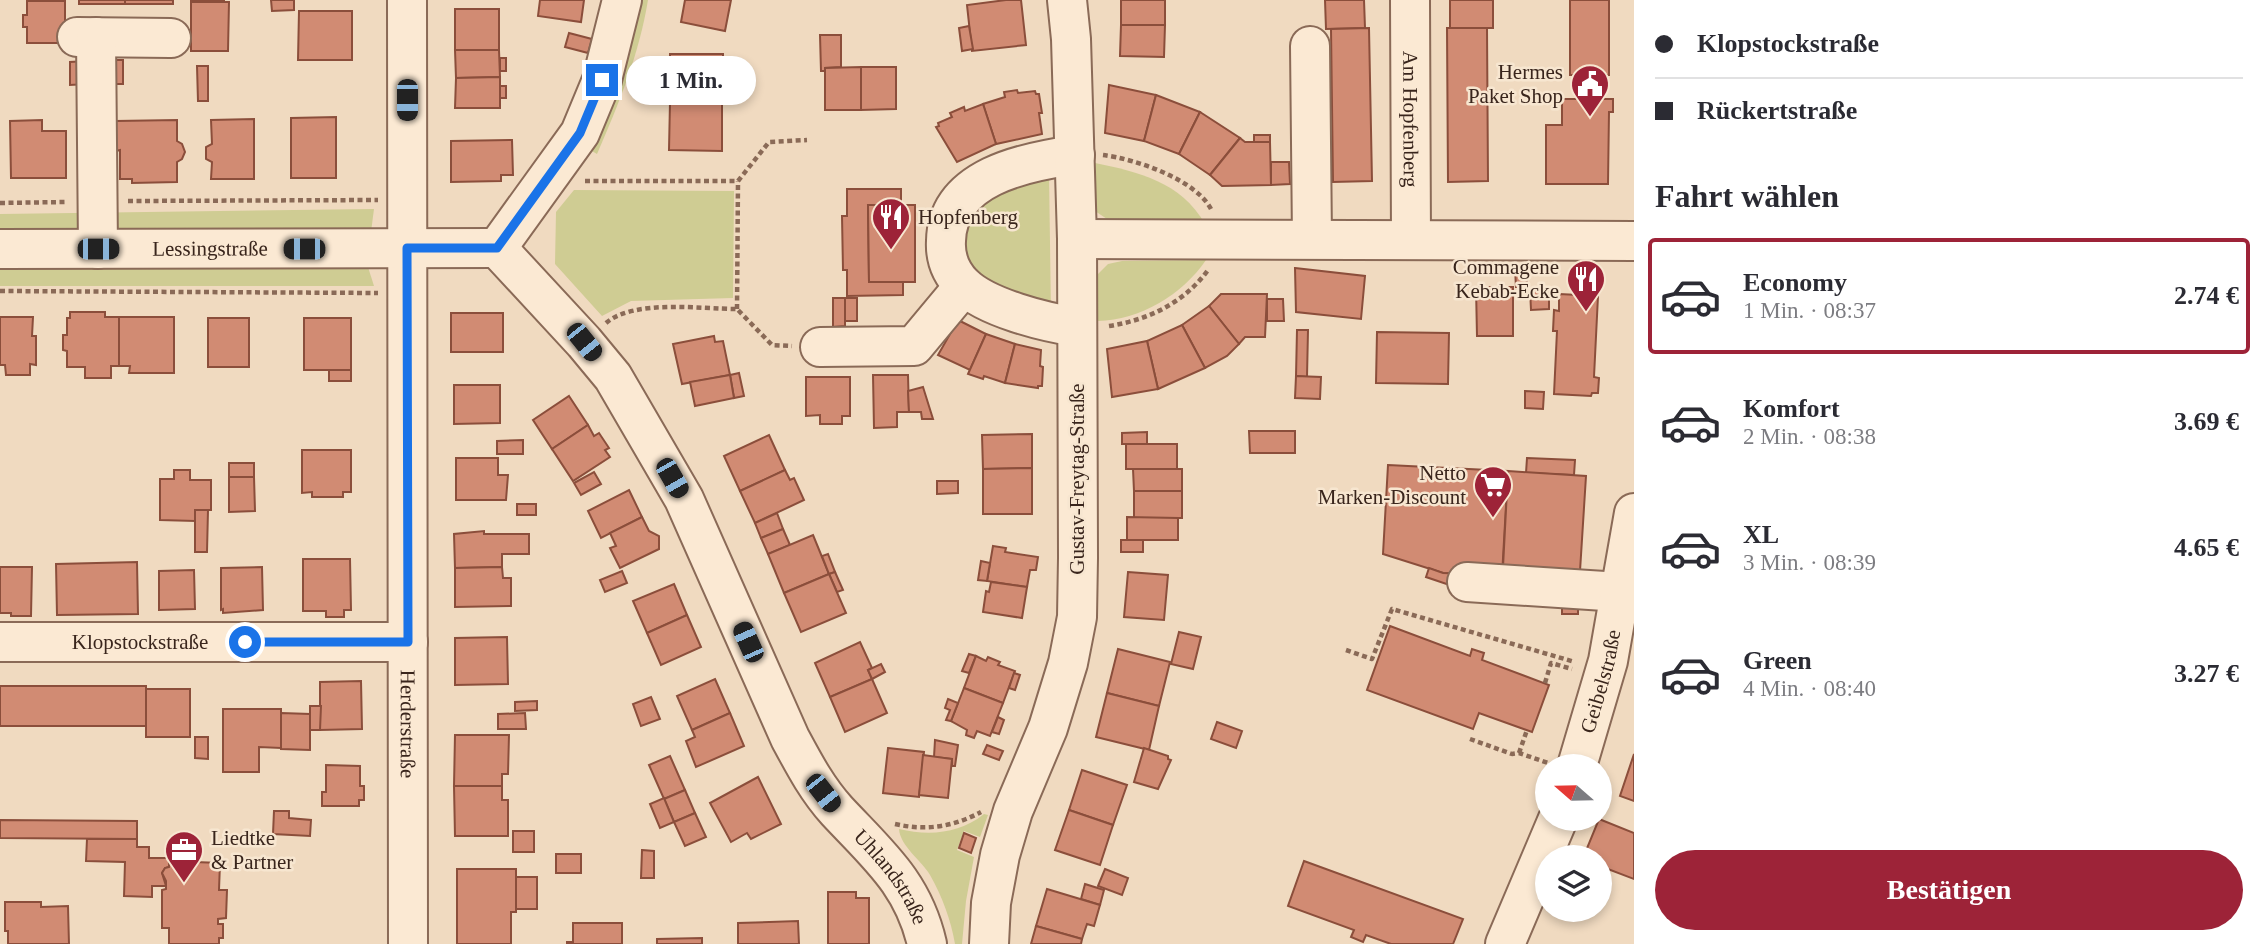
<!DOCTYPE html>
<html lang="de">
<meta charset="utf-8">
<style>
:root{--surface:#fff;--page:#f7f7f7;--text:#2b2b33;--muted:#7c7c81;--line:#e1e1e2;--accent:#9d2338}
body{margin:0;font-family:Georgia,serif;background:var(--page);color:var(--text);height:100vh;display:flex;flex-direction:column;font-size:26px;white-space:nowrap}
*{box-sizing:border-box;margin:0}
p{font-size:23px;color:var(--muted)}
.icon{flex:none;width:38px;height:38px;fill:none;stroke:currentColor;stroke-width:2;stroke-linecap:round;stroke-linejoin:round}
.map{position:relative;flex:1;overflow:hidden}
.sheet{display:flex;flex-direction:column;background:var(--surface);width:630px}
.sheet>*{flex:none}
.banner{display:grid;align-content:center;height:154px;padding:0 21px;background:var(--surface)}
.needle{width:46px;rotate:290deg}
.buttons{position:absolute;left:1535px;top:754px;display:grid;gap:14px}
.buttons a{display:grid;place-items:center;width:77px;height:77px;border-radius:50%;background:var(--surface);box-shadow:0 4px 10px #0003;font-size:35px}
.end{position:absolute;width:32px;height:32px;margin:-16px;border:9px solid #1a73e8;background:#fff;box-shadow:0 0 0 4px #fff}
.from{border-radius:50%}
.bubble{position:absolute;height:49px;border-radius:24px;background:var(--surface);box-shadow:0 4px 10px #0003;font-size:23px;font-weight:700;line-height:49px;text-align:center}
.car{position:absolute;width:21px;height:42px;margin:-21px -10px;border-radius:9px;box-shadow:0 0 5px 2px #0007;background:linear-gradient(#222 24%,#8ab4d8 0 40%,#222 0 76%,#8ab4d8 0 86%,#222 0)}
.banner b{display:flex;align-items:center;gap:24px;height:66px;font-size:26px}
.banner b+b{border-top:2px solid var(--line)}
.banner i{width:18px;height:18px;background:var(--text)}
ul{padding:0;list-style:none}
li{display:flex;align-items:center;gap:21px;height:116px;margin:0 14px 10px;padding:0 7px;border:4px solid transparent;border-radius:7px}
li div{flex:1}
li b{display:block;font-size:26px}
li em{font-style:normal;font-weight:700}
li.on{border-color:var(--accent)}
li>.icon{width:63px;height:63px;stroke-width:1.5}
h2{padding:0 21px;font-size:32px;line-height:84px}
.primary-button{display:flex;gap:14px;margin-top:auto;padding:14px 21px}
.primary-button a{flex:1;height:80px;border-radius:42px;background:var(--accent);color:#fff;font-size:28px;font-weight:700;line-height:80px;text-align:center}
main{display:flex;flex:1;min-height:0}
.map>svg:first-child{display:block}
.green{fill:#cfcc93}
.building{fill:#d18b73;stroke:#8b4e3b;stroke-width:2}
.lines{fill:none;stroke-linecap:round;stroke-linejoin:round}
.minor-casing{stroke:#8a6a57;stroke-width:42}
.path{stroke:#8a6a57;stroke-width:4.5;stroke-dasharray:5 3.5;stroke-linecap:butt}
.minor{stroke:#fbe9d3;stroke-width:38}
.route{stroke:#1a73e8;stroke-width:9}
.labels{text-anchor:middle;stroke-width:5;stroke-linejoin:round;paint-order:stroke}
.poi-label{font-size:21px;fill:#39251c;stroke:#f7e6d0;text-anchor:end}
.street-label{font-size:21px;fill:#39251c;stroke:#f7e6d0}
</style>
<main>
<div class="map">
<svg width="1634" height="944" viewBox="0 0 1634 944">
<rect width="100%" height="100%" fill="#f0dac0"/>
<g class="green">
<path d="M635,0H648C639,55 619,103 597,154L585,147Z"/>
<path d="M1095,163C1139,172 1181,182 1205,224L1107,219L1095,211Z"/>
<path d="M1049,172L1051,313L969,280L956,226L962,210Z"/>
<path d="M574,190L734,191L733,298L631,301L602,316L555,264L556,212Z"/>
<path d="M374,209L371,232H0V214Z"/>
<path d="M1206,260C1182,295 1140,320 1098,321V274L1108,264L1122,261Z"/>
<path d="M0,266L368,267L374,286H0Z"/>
<path d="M984,814L988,815L980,837L964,831L957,850L974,857L966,901L962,944H955C951,920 942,896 930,875C922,861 900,846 899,829C929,836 959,834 984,814Z"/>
</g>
<g class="building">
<rect x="79" y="0" width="46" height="4"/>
<rect x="125" y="0" width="48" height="4"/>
<rect x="191" y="0" width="33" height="2"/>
<path d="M271,0H294V10L272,11Z"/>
<path d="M540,0H584L581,22L538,16Z"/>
<path d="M685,0H731L725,31L681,22Z"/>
<path d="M1006,0H1021L1026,45L972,51L967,5Z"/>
<rect x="1121" y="0" width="44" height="25"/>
<path d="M1325,0H1364L1365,28L1326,29Z"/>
<rect x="1450" y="0" width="43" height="28"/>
<rect x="1570" y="0" width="39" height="75"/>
<path d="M27,1H65V43H27V27H23V15H27Z"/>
<path d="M191,2H229L228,51H191Z"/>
<rect x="455" y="9" width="44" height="41"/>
<path d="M299,11H352V60H298Z"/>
<path d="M1121,25H1165L1164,57L1120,56Z"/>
<path d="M969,26L973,49L962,51L959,28Z"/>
<path d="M1369,28L1372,181L1333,182L1331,29Z"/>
<path d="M1447,28H1487L1488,181L1448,182Z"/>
<path d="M569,33L592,39L588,53L565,47Z"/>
<path d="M820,35H841V67L825,68V71H821Z"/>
<path d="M455,50H499L500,77L456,78Z"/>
<path d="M670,54H723V57H730V78H723L722,103L670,102Z"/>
<rect x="500" y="58" width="6" height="13"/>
<rect x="106" y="60" width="17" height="24"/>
<path d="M86,61L87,84L70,85V62Z"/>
<path d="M197,66H208V101H198Z"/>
<path d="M861,67H896V109L861,110Z"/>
<path d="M861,67V110H825V68Z"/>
<path d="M500,77V108H455L456,78Z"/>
<path d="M1109,85L1156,95L1144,141L1105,133Z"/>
<rect x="500" y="86" width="6" height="12"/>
<path d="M1017,90L1018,93L1035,91L1036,94H1039L1042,113H1039L1042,134L996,144L983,104L1005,97L1004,92Z"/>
<path d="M1156,95L1200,112L1179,154L1144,141Z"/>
<path d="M1562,99H1613V112H1609L1608,184H1546V125H1562Z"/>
<path d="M670,102L722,103V151L669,150Z"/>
<path d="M983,104L996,144L957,162L936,127L939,126L938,123L952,117L950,113L964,107L965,111Z"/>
<path d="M1200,112L1240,138L1210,175L1179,154Z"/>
<path d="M336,117V178H291V118Z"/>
<path d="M254,119V179H211L212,162L206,159V147L212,144L211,120Z"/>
<path d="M42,120V131H66V178H11L10,121Z"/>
<path d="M177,120V141L182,144L185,152L182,159L177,162V182L132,183V179H120V150L116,151V121Z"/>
<rect x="1254" y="135" width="16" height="7"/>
<path d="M1240,138L1245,142H1270L1271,185L1222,186L1210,175Z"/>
<path d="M512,140L513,175H501V181L451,182V141Z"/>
<path d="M1271,162H1289L1290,184L1271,185Z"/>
<path d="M847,189H901V205H868L869,282H903V295L847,296V270H843L842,216H847Z"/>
<path d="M868,205H915V282H869Z"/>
<path d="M1295,268L1365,276L1361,319L1296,312Z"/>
<path d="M1515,269H1526L1527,287H1516Z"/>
<path d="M1476,287H1513V336H1477Z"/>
<path d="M1549,288V309L1531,310L1530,289Z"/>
<path d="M1221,294H1267L1265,337H1245L1239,344L1209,306Z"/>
<path d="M1559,294L1598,296L1594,377L1599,378L1598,393H1592L1591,396L1554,394L1557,331H1553L1554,310L1559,311Z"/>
<path d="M833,298H845V326L833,327Z"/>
<rect x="845" y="298" width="12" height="23"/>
<path d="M1267,299H1283L1284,321H1267Z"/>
<path d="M1209,306L1239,344L1227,356L1205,368L1182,325Z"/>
<path d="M70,312H105V317H119V366H111V378H85V367H67V351L63,350V335H67V318H70Z"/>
<rect x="451" y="313" width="52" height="39"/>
<path d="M0,317H33L32,336H36V365L30,364V375H6L5,365H0Z"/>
<path d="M119,317H174V373H129L130,366H119Z"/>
<rect x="208" y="318" width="41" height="49"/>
<rect x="304" y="318" width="47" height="52"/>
<path d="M958,320L986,334L970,370L938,355Z"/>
<path d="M1182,325L1205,368L1158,389L1147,341Z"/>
<path d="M1297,330H1308L1307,377L1296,376Z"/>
<path d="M1377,332L1449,333L1448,384L1376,383Z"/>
<path d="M986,334L1015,344L1005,383L984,376L983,379L968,374Z"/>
<path d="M714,336L715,342L723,341L730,375L682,384L673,344Z"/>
<path d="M1147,341L1158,389L1112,397L1107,349Z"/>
<path d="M1015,344L1041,350L1040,366L1043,367L1042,386H1038V388L1005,383Z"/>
<rect x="329" y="370" width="22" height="11"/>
<path d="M739,373L744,396L734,398L730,375Z"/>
<path d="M730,375L734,398L695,406L690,382Z"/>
<path d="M873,375H908L909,412H897V427L874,428Z"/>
<path d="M1296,376L1321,377L1320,399L1295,398Z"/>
<path d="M806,377H850V416H842V424H820V415L806,416Z"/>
<path d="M454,385H500V423L454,424Z"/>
<path d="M923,387L933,419H922L921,412H909L908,391Z"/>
<path d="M1525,391L1544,392L1543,409L1525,408Z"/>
<path d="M569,396L588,425L552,449L533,420Z"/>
<path d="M588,425L594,436L599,433L609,448L605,450L610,457L573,481L552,449Z"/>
<path d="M1249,431H1295V453H1250Z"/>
<path d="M1147,432V444H1122V433Z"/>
<path d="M1032,434V468L983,469L982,435Z"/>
<path d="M769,435L785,470L740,491L724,456Z"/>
<path d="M523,440V454H497V441Z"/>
<rect x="1126" y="444" width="51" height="25"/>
<path d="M302,450H351V492H343V497H312V492L302,493Z"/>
<path d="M456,458H498V475H508L506,500H456Z"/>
<path d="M1527,458L1575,460L1574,475L1526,473Z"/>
<rect x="229" y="463" width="25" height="14"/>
<path d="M1388,465L1508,471L1502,576L1443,573L1383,554Z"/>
<path d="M1032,468V514H983V469Z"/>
<path d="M1133,469H1182V491H1134Z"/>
<path d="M174,470H190V480H211V510H195V521L160,520V479H174Z"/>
<path d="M785,470L790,480L794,478L804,500L755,523L740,491Z"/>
<path d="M1508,471L1586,476L1580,571L1503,567Z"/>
<path d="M594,472L601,484L581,495L574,483Z"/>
<path d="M229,477H254L255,511L229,512Z"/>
<path d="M937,481H958V493L937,494Z"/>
<path d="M629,490L642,517L601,538L588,511Z"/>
<rect x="1134" y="491" width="48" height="27"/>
<rect x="517" y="504" width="19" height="11"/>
<path d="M195,510H208L207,552H195Z"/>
<path d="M777,513L783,529L761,538L755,523Z"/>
<path d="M642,517L649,531L659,536V549L620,568L610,548L616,546L610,533Z"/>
<path d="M1127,517L1178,518V540H1127Z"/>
<path d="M783,529L790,545L768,554L761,538Z"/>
<path d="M484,531V534H529V554H502V567L455,568L454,534Z"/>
<path d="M813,535L829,574L784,593L768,554Z"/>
<rect x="1121" y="540" width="22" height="12"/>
<path d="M993,546L1006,548L1005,552L1038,557L1036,570H1030L1027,587L987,581Z"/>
<path d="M828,554L835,572L829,574L822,556Z"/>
<path d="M303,559H350L351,610H344V617H326V611H303Z"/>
<path d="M981,561L990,563L987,581L978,580Z"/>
<path d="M137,562L138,614L57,615L56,564Z"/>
<path d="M0,567H32L31,616H11V613H0Z"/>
<path d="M262,567L263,610L223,613V609L221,610V568Z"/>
<path d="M502,567L503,578H511V606L455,607V568Z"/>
<path d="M1429,568L1443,573L1468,574L1467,591L1426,577Z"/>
<path d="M194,570L195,609L159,610V571Z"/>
<path d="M622,571L627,583L605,592L600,580Z"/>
<path d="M835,572L843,590L837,592L829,574Z"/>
<path d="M1128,572L1168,575L1164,620L1124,617Z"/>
<path d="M829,574L846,613L801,632L784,593Z"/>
<path d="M991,582L1027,587L1022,618L983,612L986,591L989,592Z"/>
<path d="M674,584L687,615L647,633L633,601Z"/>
<rect x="1562" y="604" width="16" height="10"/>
<path d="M687,615L701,647L661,665L647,633Z"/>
<path d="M1390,626L1470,656L1472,649L1484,653L1482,660L1549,685L1532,732L1479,713L1473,729L1367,690Z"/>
<path d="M1179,632L1201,637L1193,669L1171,664Z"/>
<path d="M507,637L508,684L455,685V638Z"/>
<path d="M860,642L872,668L868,670L872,679L830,697L815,663Z"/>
<path d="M1118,649L1170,662L1159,706L1107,693Z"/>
<path d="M969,654L976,656L969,673L962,671Z"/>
<path d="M976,656L986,661L988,657L1000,662L998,665L1015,671L1003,703L964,688Z"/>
<path d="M881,664L885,672L872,679L868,670Z"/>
<path d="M1014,673L1020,675L1015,690L1009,688Z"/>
<path d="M715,679L730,713L692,730L677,696Z"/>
<path d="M872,679L887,713L845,732L830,697Z"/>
<path d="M361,681L362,729L320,730V682Z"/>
<rect x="0" y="686" width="146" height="40"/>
<path d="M964,688L1003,703L990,736L977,731L974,738L966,735L967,730L951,721Z"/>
<rect x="146" y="689" width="44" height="48"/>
<path d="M1107,693L1159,706L1149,750L1096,737Z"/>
<path d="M651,697L660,719L641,726L633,704Z"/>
<path d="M948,699L958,703L951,721L946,720L950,710L945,708Z"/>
<path d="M537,701V710L515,711V702Z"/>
<path d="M310,706H321L320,730H310Z"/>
<path d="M223,709H281V748L259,747V772H223Z"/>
<path d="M281,713L310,714V750L281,749Z"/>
<path d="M525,713L526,729H498V714Z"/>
<path d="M730,713L744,746L696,767L686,741L695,737L692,730Z"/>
<path d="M998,717L1004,720L999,734L992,732Z"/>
<path d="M1217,722L1242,731L1236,748L1211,739Z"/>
<path d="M455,735H509L508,774H502V786H454Z"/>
<path d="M195,737H208V759L195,758Z"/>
<path d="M935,740L958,745L955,766H952V759L934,757Z"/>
<path d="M987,745L1003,751L999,760L983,754Z"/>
<path d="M888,748L924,752L919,797L883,793Z"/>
<path d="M1144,748L1168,756V759L1171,760L1158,789L1134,782Z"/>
<path d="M1634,754V801L1620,796Z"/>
<path d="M923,755L952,759L948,798L919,795Z"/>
<path d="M670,756L685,790L664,799L649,765Z"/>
<path d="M326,765L360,766V786H364V800H359V806H322V792H326Z"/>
<path d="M1082,770L1127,785L1113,825L1069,810Z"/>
<path d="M758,777L781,824L751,839L747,833L731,842L710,803Z"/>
<path d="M454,786H502V800H508V836H455Z"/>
<path d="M685,790L695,813L674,822L664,799Z"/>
<path d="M664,798L674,822L660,828L650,804Z"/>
<path d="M1069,810L1113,825L1100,865L1055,850Z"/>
<path d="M274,811H289V818L311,820L310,836L273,834Z"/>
<path d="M695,813L706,837L685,846L674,822Z"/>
<path d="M1599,819L1634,833V879L1600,866V858H1583Z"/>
<path d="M0,820L137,821V839L0,838Z"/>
<rect x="513" y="831" width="21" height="21"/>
<path d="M964,833L976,838L971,853L959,848Z"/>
<path d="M87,839H137V847H149V858H170L169,867L165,868L162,873L166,886H152V897L124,896L125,862L86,861Z"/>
<path d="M642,850L654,851V878H641Z"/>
<rect x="556" y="854" width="25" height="19"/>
<path d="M169,861L220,863L219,890H227L226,918L218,919V924H223V938H219V944H169V928H162V890L166,889V881L162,873L165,868L169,867Z"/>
<path d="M1304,861L1463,919L1453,944H1391L1366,935L1363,942L1351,937L1354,930L1288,906Z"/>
<path d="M457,869H516V912H511V944H457Z"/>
<path d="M1105,869L1128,878L1122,895L1098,886Z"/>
<rect x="516" y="877" width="21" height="32"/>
<path d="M1085,884L1104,890L1100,905L1081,899Z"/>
<path d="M1047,889L1100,905L1094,926L1087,924L1082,939L1036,926Z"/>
<path d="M828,892H856V898H869V944H828Z"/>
<path d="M5,902H41V907L68,906L69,944H8V931H5Z"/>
<path d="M798,921L799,944H738V923Z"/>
<path d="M573,923H622V944H567V942H573Z"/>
<path d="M1036,926L1082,939L1081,944H1031Z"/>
<path d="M702,938V944H657V939Z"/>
</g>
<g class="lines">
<defs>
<g id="minor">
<path id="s1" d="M407,0L408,944"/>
<path id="s2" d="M1410,0L1411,239"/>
<path d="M77,37L171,38"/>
<path d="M96,37L98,249"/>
<path d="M1310,46L1312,239"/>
<path d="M1075,155C1024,162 947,177 946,241C945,258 951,273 963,285C987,308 1044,322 1077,327"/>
<path d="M1077,239L1634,241"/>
<path id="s3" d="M497,248L584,342L613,377L684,499L790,738C804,764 817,789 837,811C878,855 913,883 927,944"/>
<path d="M497,248L580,133L602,80L622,0"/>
<path id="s4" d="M0,249L497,248"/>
<path d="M820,347L914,346L964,286"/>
<path d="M1467,582L1620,592"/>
<path id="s5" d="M0,642H408"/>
<path id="s6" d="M1577,766L1608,661L1634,513"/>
<path d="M989,944L991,903L1000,855L1013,811L1048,728L1068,663L1077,617L1078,558L1077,239L1071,39L1067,0"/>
<path d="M1505,944L1558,819"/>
</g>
</defs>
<use href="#minor" class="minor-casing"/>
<g class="path">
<path d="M1103,155C1135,159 1195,179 1211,209"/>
<path d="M585,181H738L769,142L807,140"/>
<path d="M128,201L378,200"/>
<path d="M0,203L67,202"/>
<path d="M0,291L378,293"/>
<path d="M737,309L738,181"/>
<path d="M606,323C634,299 701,309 737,309L772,345L792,346"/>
<path d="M1109,326C1148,320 1184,303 1208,270"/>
<path d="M1346,650L1372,659L1392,609L1575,662"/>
<path d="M1545,683L1551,663L1572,669"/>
<path d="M1470,739L1512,754L1519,753L1548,763"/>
<path d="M1519,753L1527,730"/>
<path d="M895,824C926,831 953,827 981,812"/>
</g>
<use href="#minor" class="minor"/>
</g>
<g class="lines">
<path class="route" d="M245,642H408L407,248H497L580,133L602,80"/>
</g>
<defs>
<symbol id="civic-pin" viewBox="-11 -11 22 30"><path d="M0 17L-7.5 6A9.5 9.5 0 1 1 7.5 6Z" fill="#9d2338" stroke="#f7e6d0"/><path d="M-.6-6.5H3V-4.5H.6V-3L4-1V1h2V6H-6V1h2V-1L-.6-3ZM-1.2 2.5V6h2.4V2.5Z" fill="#fff"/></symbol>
<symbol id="restaurant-pin" viewBox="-11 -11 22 30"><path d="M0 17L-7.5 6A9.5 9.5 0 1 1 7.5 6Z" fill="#9d2338" stroke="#f7e6d0"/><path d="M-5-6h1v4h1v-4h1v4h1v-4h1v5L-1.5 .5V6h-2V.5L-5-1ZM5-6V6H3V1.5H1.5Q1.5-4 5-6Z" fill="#fff"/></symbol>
<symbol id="supermarket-pin" viewBox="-11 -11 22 30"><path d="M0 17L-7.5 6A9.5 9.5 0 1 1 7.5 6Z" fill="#9d2338" stroke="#f7e6d0"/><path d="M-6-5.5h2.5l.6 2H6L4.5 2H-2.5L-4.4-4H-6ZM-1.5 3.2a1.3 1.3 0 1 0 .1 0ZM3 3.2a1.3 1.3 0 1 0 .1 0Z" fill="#fff"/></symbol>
<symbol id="office-pin" viewBox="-11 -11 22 30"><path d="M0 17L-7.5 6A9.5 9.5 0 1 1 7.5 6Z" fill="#9d2338" stroke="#f7e6d0"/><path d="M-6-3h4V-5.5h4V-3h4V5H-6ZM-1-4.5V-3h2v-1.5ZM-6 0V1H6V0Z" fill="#fff"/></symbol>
</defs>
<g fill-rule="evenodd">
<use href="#civic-pin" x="1568" y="62" width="44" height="60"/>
<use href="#restaurant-pin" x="869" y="195" width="44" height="60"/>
<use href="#restaurant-pin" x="1564" y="257" width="44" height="60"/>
<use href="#supermarket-pin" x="1471" y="463" width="44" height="60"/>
<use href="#office-pin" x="162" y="828" width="44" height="60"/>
</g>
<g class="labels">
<g class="poi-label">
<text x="1563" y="79">Hermes<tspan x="1563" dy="24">Paket Shop</tspan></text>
<text x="918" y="224" text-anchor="start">Hopfenberg</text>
<text x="1559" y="274">Commagene<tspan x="1559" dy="24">Kebab-Ecke</tspan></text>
<text x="1466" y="480">Netto<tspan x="1466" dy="24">Marken-Discount</tspan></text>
<text x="211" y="845" text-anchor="start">Liedtke<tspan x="211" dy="24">&amp; Partner</tspan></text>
</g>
<g class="street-label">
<text dy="7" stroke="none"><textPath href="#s2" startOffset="119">Am Hopfenberg</textPath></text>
<text dy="7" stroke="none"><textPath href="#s4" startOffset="210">Lessingstraße</textPath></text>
<text transform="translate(1077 479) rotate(-90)" y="7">Gustav-Freytag-Straße</text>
<text dy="7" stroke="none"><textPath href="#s5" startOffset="140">Klopstockstraße</textPath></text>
<text dy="7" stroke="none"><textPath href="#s6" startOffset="88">Geibelstraße</textPath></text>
<text dy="7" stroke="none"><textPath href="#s1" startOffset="724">Herderstraße</textPath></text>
<text dy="7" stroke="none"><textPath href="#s3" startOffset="749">Uhlandstraße</textPath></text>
</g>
</g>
</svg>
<div class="buttons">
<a><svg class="needle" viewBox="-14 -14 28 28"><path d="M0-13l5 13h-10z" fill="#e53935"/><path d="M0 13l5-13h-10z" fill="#7c7c81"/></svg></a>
<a><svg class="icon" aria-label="layers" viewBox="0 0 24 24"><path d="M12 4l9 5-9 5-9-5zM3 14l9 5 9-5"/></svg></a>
</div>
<i class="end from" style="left:245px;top:642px"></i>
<i class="end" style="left:602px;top:80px"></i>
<div class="bubble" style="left:626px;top:56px;width:130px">1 Min.</div>
<i class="car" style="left:407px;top:100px;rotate:180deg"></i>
<i class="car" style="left:98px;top:249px;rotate:90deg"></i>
<i class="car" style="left:304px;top:249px;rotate:270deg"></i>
<i class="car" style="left:584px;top:342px;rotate:141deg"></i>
<i class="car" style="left:672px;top:478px;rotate:150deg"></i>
<i class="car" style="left:748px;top:642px;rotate:336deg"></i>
<i class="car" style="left:823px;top:793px;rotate:142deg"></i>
</div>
<section class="sheet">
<div class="banner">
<b><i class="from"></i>Klopstockstraße</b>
<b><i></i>Rückertstraße</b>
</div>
<h2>Fahrt wählen</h2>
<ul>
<li class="on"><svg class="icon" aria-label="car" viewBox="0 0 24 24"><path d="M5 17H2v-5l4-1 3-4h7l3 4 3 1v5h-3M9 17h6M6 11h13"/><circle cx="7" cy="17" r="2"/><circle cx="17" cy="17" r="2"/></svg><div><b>Economy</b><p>1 Min. · 08:37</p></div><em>2.74 €</em></li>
<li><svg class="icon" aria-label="car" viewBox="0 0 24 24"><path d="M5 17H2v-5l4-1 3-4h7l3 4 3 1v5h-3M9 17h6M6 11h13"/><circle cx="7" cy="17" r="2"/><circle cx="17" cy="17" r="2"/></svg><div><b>Komfort</b><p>2 Min. · 08:38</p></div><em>3.69 €</em></li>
<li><svg class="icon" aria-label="car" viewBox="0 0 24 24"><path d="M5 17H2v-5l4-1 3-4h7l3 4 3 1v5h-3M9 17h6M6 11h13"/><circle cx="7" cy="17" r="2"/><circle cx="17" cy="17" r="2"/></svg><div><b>XL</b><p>3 Min. · 08:39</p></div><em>4.65 €</em></li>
<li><svg class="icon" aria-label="car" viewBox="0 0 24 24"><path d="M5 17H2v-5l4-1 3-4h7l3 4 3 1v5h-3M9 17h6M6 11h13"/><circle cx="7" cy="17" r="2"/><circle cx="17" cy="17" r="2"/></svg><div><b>Green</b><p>4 Min. · 08:40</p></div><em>3.27 €</em></li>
</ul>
<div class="primary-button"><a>Bestätigen</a></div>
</section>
</main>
